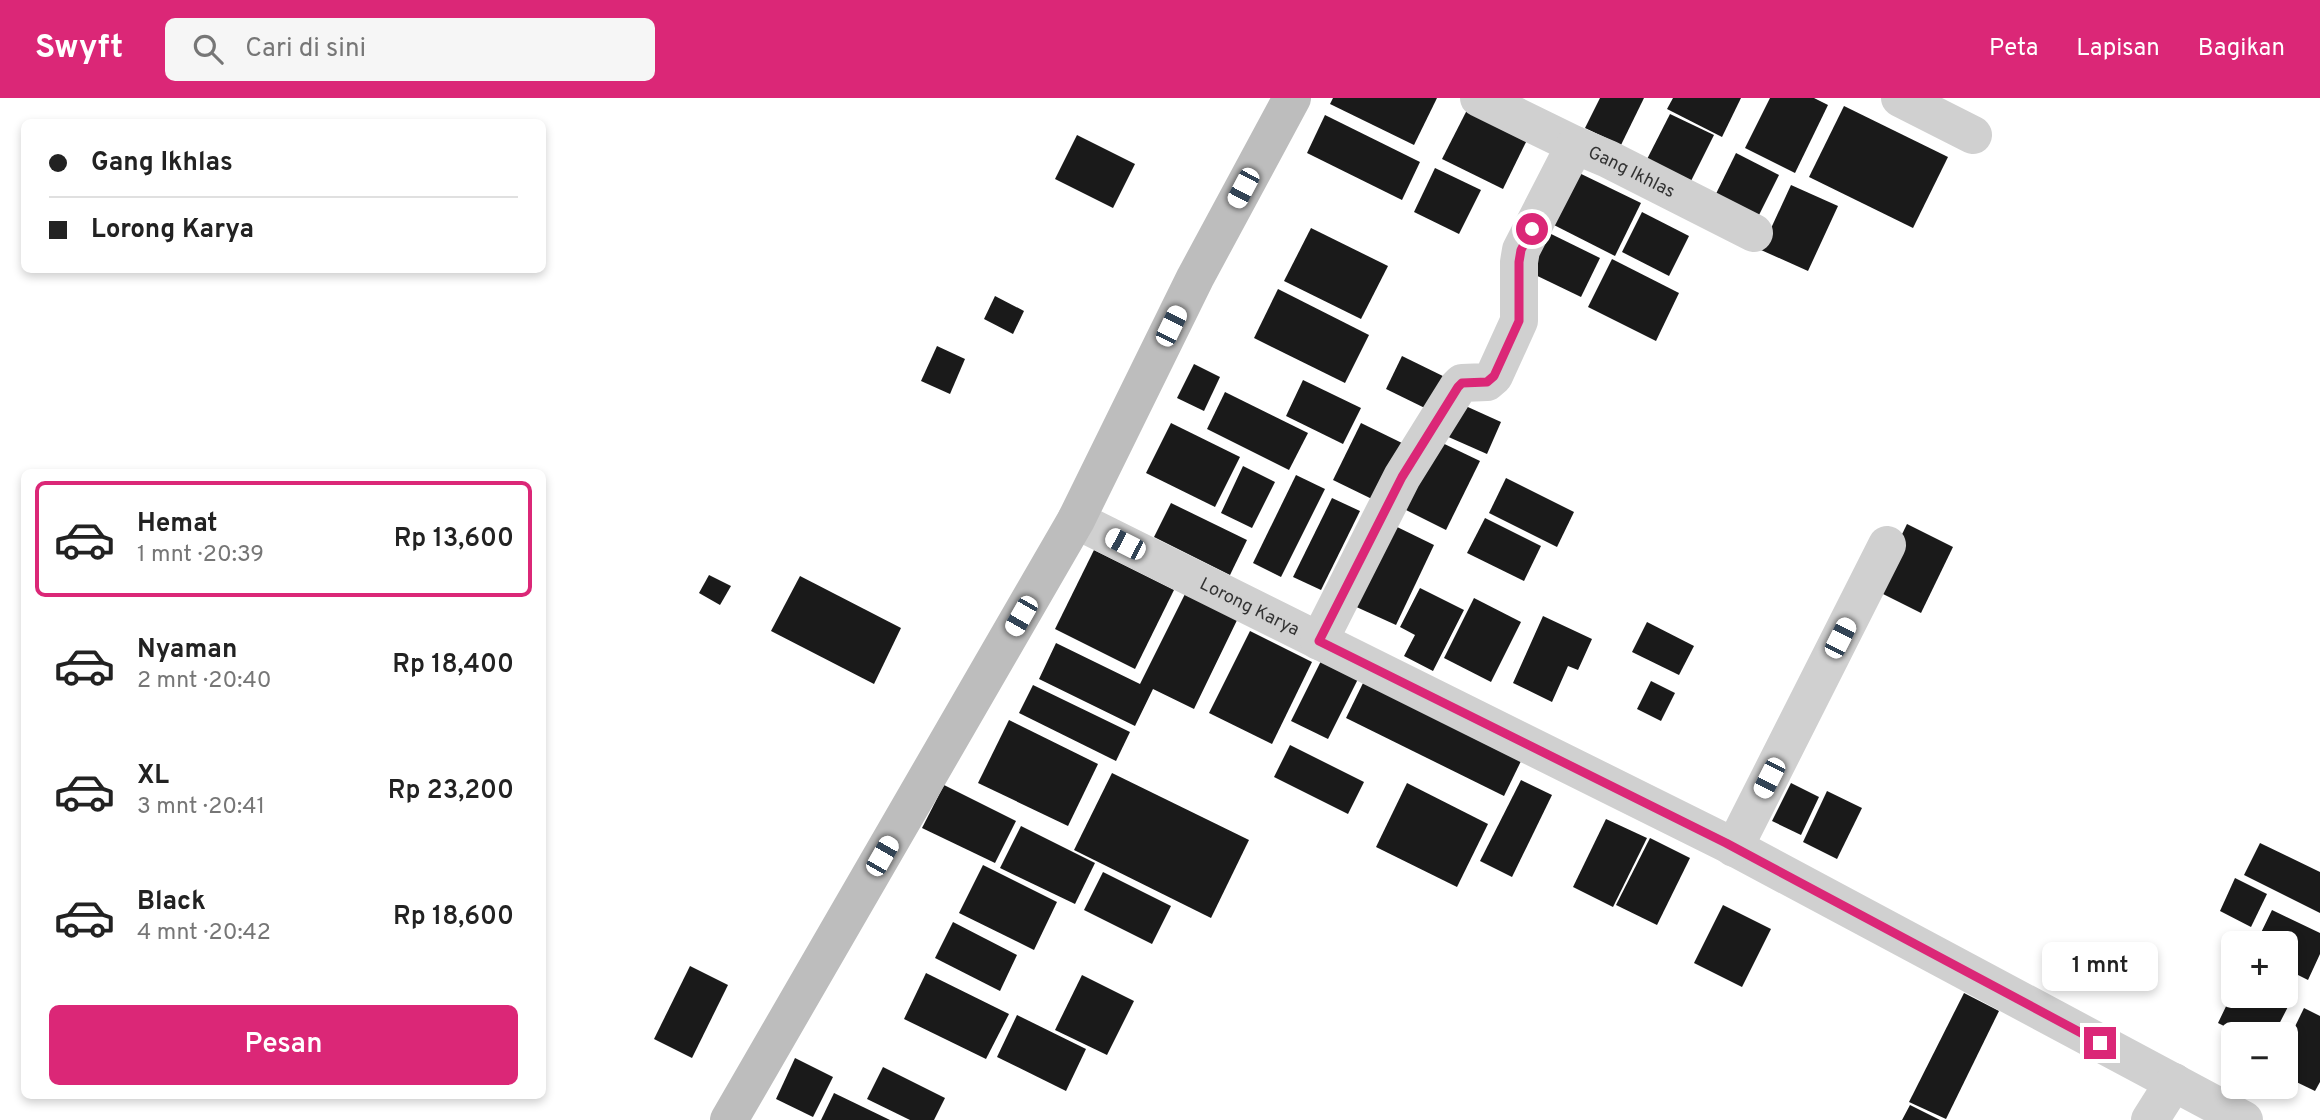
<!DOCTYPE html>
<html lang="id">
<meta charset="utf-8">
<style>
:root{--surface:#fff;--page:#f6f6f6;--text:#222;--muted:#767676;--line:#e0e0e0;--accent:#db2777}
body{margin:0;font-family:Overpass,sans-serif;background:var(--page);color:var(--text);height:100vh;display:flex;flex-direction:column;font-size:26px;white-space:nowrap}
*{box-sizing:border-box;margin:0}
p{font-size:23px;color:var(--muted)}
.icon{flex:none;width:38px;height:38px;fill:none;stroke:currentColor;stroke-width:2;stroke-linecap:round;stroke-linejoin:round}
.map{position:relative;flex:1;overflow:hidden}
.panel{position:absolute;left:21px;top:371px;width:525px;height:630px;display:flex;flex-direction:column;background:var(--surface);border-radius:10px;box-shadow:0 4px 10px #0003}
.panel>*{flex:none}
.banner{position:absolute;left:21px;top:21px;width:525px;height:154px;border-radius:10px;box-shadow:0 4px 10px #0003;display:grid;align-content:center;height:154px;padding:0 28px;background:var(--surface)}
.buttons{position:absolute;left:2221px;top:833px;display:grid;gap:14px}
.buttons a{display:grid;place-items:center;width:77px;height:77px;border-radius:10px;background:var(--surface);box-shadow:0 4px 10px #0003;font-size:35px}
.end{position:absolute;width:32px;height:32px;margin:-16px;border:9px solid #db2777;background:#fff;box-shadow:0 0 0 4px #fff}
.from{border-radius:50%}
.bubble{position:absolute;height:49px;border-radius:10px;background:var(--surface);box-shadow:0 4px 10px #0003;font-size:23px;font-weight:600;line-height:49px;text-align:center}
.car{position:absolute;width:21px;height:42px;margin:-21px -10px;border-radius:9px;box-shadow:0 0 5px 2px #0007;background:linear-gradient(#fff 24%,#345 0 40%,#fff 0 76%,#345 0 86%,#fff 0)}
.banner b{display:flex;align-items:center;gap:24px;height:66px;font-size:26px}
.banner b+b{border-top:2px solid var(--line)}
.banner i{width:18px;height:18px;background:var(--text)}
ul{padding:12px 0 0;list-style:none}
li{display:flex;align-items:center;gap:21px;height:116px;margin:0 14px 10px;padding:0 14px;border:4px solid transparent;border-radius:10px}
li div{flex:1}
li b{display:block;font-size:26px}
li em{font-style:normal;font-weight:600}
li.active{border-color:var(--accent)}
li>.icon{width:63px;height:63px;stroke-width:1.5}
.primary-button{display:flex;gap:14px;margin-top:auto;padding:14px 28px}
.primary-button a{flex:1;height:80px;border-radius:10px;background:var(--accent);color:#fff;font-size:28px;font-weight:600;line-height:80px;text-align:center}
header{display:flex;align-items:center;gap:42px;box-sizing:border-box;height:98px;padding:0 35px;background:var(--accent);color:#fff}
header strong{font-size:33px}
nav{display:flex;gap:38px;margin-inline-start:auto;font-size:24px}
.search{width:490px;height:63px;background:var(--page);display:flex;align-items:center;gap:18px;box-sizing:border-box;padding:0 24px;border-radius:10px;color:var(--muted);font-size:26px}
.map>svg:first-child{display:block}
.building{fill:#1a1a1a}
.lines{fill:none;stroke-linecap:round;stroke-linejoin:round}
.street{stroke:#d0d0d0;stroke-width:38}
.secondary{stroke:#bdbdbd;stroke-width:38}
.route{stroke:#db2777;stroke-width:9}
.labels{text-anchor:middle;stroke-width:7;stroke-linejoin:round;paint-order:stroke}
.street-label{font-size:18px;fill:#333;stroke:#fff}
</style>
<header>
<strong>Swyft</strong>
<div class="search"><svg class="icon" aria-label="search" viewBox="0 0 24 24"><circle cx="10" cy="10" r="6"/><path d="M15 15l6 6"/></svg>Cari di sini</div>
<nav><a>Peta</a><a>Lapisan</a><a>Bagikan</a></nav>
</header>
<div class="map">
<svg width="2320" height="1022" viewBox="0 0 2320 1022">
<rect width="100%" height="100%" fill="#fff"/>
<g class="building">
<path d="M1333,0H1437L1414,47L1330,6Z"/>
<path d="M1600,0H1644L1621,47L1585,30Z"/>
<path d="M1673,0H1741L1722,39L1667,11Z"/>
<path d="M1770,0H1814L1828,7L1795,75L1745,50Z"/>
<path d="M1844,8L1948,59L1913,130L1809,79Z"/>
<path d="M1467,12L1527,42L1503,91L1442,61Z"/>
<path d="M1670,16L1714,37L1686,93L1642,71Z"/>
<path d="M1325,17L1420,64L1402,102L1307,55Z"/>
<path d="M1077,37L1135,66L1113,110L1055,81Z"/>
<path d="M1736,55L1779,77L1752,131L1709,110Z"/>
<path d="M1435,70L1481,92L1459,136L1414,114Z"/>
<path d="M1573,72L1641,105L1615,158L1548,124Z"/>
<path d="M1791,87L1838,108L1808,173L1761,152Z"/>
<path d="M1642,114L1689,138L1669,178L1622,154Z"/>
<path d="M1311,130L1388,168L1361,221L1284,183Z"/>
<path d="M1543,132L1600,160L1581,199L1523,171Z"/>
<path d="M1612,161L1679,195L1656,243L1588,209Z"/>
<path d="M1278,191L1369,237L1345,285L1254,240Z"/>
<path d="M995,198L1024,213L1013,236L984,221Z"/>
<path d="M937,248L965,261L950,296L921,283Z"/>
<path d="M1402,258L1451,282L1435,315L1386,291Z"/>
<path d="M1194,266L1220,279L1204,313L1177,300Z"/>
<path d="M1303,282L1361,310L1343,346L1286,318Z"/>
<path d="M1225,294L1308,335L1289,372L1207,331Z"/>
<path d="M1459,305L1501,324L1487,356L1444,337Z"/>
<path d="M1171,325L1240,359L1215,409L1146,375Z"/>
<path d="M1361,325L1402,345L1374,402L1333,382Z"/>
<path d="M1434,341L1480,363L1446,432L1400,409Z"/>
<path d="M1243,368L1275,384L1252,430L1221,415Z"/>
<path d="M1296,377L1325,391L1281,479L1253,465Z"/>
<path d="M1506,380L1574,414L1557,449L1489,415Z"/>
<path d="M1332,400L1360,413L1321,492L1293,479Z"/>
<path d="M1171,405L1247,442L1230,477L1154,439Z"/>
<path d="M1485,420L1541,448L1524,483L1467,455Z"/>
<path d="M1391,426L1434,447L1396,527L1352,507Z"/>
<path d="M1907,426L1953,449L1921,515L1875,492Z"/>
<path d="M1094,452L1174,492L1135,571L1055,531Z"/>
<path d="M709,477L731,488L720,507L699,495Z"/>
<path d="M800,478L901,530L874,586L771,533Z"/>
<path d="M1188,490L1240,516L1194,611L1153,591L1135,628L1039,581L1056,545L1140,586Z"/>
<path d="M1420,490L1464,512L1433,573L1404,558L1415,537L1400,529Z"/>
<path d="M1474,500L1521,524L1491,584L1444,560Z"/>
<path d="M1543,518L1592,541L1578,572L1568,568L1552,604L1513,585Z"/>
<path d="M1647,524L1694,548L1679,577L1632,554Z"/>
<path d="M1250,533L1312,564L1272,646L1209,615Z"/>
<path d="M1321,563L1358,581L1328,641L1291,623Z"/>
<path d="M1365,581L1523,659L1504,698L1346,620Z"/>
<path d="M1651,583L1675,595L1661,623L1637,611Z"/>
<path d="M1033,587L1130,634L1116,663L1019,615Z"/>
<path d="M1009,622L1098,666L1068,728L978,685Z"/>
<path d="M1290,647L1364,684L1348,716L1274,679Z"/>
<path d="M1112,675L1249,742L1211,820L1074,752Z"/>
<path d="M1521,682L1552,697L1512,779L1480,763Z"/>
<path d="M1407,685L1488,726L1457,789L1376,749Z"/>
<path d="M1791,685L1819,699L1801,737L1772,723Z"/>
<path d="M944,687L1016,723L995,765L922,730Z"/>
<path d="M1827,693L1862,710L1837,761L1803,744Z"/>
<path d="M1606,721L1647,740L1613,809L1573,789Z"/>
<path d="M1021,728L1095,765L1075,806L1000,770Z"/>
<path d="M1650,740L1690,760L1657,827L1616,807Z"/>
<path d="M2260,745L2320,774V815L2244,777Z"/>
<path d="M983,767L1057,804L1034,852L959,815Z"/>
<path d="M1103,774L1171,808L1152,846L1084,812Z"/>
<path d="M2235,780L2267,796L2251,829L2220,813Z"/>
<path d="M1723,807L1771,831L1742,889L1694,865Z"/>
<path d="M2272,812L2320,835V856L2308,882L2286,871V845H2256Z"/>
<path d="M953,824L1017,857L1000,893L935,860Z"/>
<path d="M690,868L728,887L692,960L654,941Z"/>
<path d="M926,875L1009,916L986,961L904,921Z"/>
<path d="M1082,877L1134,903L1107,957L1055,932Z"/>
<path d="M2286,890L2295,895L2274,936H2240L2218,925L2231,898H2286Z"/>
<path d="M1964,895L1999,913L1946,1021L1909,1004Z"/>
<path d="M2304,910L2320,918V984L2315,993L2286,979V947Z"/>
<path d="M1017,917L1086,951L1066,993L997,959Z"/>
<path d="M795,960L833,979L813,1019L776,1001Z"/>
<path d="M883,969L945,1000L934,1022H910L867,1001Z"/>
<path d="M834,995L890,1022H821Z"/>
<path d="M1910,1007L1940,1022H1902Z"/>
</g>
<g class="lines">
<g class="street">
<path d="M1479,0L1575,47"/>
<path d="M1900,0L1973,37"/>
<path id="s1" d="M1076,422L1726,745L2244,1022"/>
<path id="s2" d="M1319,543L1402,379L1458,289L1462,285L1487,284L1494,278L1519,223V164L1521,152L1575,47L1608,61L1754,135"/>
<path d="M1734,750L1887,447"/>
<path d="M2150,1022L2174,984"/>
</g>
<path class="secondary" d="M729,1022L1076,422L1195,180L1292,0"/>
</g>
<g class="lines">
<path class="route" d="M1532,131L1521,152L1519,164V223L1494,278L1487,284L1462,285L1458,289L1402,379L1319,543L1726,745L2100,945"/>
</g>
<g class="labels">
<g class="street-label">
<text dy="6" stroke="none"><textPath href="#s2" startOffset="642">Gang Ikhlas</textPath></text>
<text dy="6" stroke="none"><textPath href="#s1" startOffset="194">Lorong Karya</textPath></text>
</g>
</g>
</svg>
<div class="buttons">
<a>+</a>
<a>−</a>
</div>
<i class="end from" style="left:1532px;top:131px"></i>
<i class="end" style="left:2100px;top:945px"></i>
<div class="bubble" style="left:2042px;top:844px;width:116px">1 mnt</div>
<i class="car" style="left:1243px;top:90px;rotate:208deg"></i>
<i class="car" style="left:1171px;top:228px;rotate:26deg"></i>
<i class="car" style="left:1125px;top:446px;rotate:297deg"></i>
<i class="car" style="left:1021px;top:518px;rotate:210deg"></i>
<i class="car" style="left:1840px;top:540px;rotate:27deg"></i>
<i class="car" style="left:1769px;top:680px;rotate:207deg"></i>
<i class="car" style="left:882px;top:758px;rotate:30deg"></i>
<div class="banner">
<b><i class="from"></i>Gang Ikhlas</b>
<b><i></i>Lorong Karya</b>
</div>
<section class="panel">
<ul>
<li class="active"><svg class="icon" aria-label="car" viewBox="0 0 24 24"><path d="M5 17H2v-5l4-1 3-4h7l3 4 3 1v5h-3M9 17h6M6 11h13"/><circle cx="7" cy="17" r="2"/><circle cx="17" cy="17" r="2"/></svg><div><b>Hemat</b><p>1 mnt · 20:39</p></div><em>Rp 13,600</em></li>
<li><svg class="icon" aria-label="car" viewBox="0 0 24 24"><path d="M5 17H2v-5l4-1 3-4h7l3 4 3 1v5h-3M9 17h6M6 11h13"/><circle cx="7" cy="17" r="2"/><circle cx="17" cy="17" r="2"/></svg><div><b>Nyaman</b><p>2 mnt · 20:40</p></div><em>Rp 18,400</em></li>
<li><svg class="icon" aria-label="car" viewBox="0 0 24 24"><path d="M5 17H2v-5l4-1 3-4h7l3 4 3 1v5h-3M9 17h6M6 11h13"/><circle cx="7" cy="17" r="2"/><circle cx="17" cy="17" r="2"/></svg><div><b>XL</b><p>3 mnt · 20:41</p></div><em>Rp 23,200</em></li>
<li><svg class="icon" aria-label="car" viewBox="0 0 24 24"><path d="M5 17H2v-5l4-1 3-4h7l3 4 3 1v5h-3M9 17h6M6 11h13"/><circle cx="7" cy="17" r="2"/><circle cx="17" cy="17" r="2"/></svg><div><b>Black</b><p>4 mnt · 20:42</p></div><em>Rp 18,600</em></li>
</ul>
<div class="primary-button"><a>Pesan</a></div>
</section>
</div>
